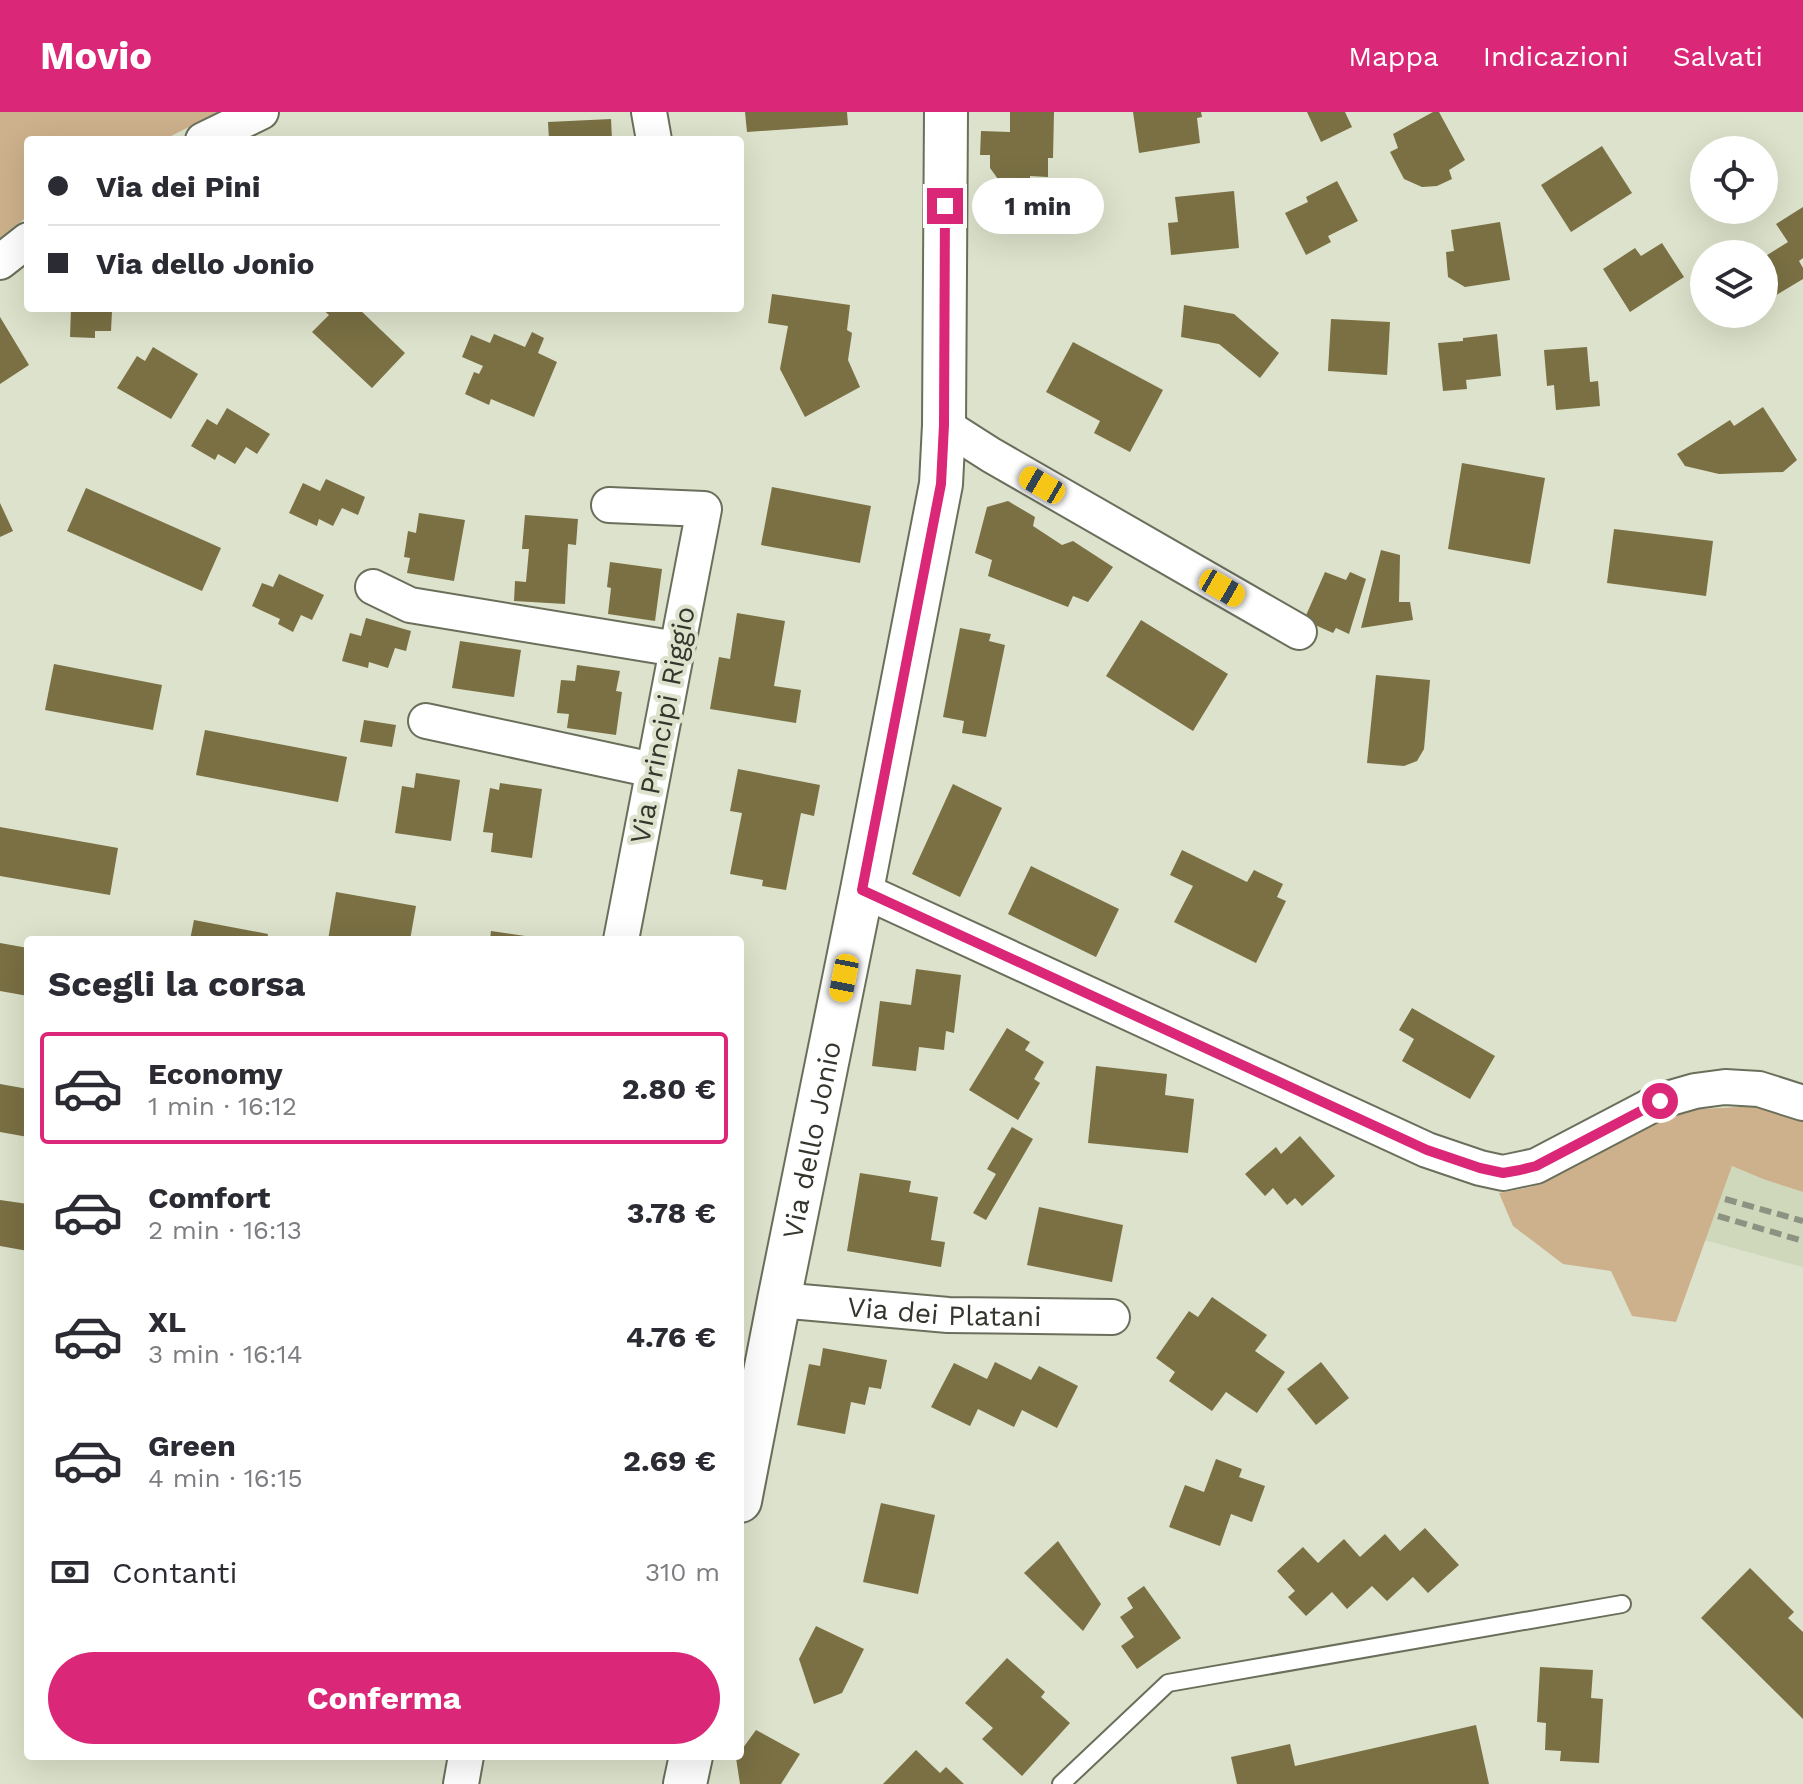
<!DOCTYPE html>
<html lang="it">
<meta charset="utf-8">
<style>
:root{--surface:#fff;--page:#f2f2f3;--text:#2b2b33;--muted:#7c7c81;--line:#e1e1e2;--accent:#db2777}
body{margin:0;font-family:"Work Sans",sans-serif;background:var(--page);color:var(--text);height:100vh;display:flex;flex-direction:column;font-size:30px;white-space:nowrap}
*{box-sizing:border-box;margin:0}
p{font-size:26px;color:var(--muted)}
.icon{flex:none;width:44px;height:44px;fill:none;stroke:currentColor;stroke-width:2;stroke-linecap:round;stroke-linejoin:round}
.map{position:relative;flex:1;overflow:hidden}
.drawer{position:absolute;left:24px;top:824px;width:720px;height:824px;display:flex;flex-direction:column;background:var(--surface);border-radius:8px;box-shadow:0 8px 32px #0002}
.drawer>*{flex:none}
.banner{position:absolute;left:24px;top:24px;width:720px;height:176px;border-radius:8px;box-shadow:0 8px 32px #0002;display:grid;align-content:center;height:176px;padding:0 24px;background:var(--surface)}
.controls{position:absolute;left:1690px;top:24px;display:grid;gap:16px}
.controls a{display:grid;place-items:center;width:88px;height:88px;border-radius:50%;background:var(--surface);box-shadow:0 8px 32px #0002;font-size:40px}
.end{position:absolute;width:36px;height:36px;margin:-18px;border:10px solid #db2777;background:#fff;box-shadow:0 0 0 4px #fff}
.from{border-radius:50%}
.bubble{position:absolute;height:56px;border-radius:28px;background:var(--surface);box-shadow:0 8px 32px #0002;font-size:26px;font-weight:700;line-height:56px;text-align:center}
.car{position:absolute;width:24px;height:48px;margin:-24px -12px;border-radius:10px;box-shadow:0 0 6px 2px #0007;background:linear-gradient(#f5c518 24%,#345 0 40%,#f5c518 0 76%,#345 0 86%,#f5c518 0)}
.banner b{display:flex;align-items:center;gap:28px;height:76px;font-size:30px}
.banner b+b{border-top:2px solid var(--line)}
.banner i{width:20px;height:20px;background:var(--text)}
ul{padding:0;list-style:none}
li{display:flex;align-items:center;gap:24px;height:112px;margin:0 16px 12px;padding:0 8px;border:4px solid transparent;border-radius:8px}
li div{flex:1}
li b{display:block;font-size:30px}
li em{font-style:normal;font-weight:700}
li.current{border-color:var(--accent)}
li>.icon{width:72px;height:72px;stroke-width:1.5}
h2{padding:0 24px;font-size:36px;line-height:96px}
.pay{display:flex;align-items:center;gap:20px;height:88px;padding:0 24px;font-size:30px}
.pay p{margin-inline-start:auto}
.cta{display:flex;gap:16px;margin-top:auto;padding:16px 24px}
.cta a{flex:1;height:92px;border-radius:48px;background:var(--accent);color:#fff;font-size:32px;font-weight:700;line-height:92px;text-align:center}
header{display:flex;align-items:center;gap:48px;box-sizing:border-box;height:112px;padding:0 40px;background:var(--accent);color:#fff}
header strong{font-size:38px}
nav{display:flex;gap:44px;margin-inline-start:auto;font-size:28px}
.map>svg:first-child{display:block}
.built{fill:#cfd8ba}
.green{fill:#cdb18c}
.building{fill:#7a7044}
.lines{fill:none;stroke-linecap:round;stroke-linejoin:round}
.service-casing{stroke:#6a6f5b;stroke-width:20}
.minor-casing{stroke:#6a6f5b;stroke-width:38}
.tertiary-casing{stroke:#6a6f5b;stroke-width:46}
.service{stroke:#fff;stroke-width:16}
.minor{stroke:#fff;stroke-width:34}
.tertiary{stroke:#fff;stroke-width:42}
.rail{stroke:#8e9282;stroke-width:6;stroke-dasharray:12 6;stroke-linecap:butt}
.route{stroke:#db2777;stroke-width:10}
.labels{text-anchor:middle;stroke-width:8;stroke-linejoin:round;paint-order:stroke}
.street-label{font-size:28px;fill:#33362d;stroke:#dce2cb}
</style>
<header>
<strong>Movio</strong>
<nav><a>Mappa</a><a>Indicazioni</a><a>Salvati</a></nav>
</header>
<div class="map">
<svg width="1803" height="1672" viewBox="0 0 1803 1672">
<rect width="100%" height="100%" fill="#dce2cb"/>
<path class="built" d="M1732,1054L1763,1067L1803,1080V1155L1704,1128Z"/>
<g class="green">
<path d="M0,0H219L163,28H28V104L0,126Z"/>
<path d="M1759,994L1803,1009V1080L1763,1067L1732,1054L1676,1210L1632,1204L1611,1159L1563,1152L1513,1114L1499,1081L1531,1075L1680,998Z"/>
</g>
<g class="building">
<path d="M745,0H847L848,13L747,20Z"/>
<path d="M1010,0H1054L1053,46H1048V65L1030,64V75L1003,74L990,56V43H980L981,19L1010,20Z"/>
<path d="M1133,0H1201L1202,5L1197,6L1200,31L1139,41Z"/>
<path d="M1307,0H1345L1352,15L1321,30Z"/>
<path d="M1433,0H1439L1465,48L1449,58L1452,67L1437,74L1422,75L1404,67L1390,40L1398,36L1393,22Z"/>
<path d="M611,7L612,28H549L548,10Z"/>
<path d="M1602,34L1632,81L1571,120L1541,73Z"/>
<path d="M1337,69L1358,109L1328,124L1331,130L1306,143L1285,101L1308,90L1306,85Z"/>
<path d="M1234,79L1239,136L1171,143L1168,111L1178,110L1175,85Z"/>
<path d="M1803,95V146L1799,149L1803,156V167L1768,188L1764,182V145L1788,130L1776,112Z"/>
<path d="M1500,110L1510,168L1465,175L1448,165L1446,140L1454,139L1451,118Z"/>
<path d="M1662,131L1684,165L1630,200L1603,157L1635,136L1641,144Z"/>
<path d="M772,182L850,193L847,218L852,221L848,248L860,275L805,305L780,257L788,214L768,211Z"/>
<path d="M1184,193L1234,202L1279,241L1260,266L1219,232L1181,225Z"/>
<path d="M80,196H124V200L112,199L111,219H95V226L70,225L71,197L80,198Z"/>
<path d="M321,196H358L405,241L372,276L312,220L329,203Z"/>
<path d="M0,205L29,253L0,272Z"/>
<path d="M1331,207L1390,210L1387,263L1328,259Z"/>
<path d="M532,220L544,226L538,241L557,250L534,305L491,287L489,293L465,282L474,260L479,262L483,254L462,245L471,223L490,231L494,222L525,235Z"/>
<path d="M1497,222L1501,264L1466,268L1467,277L1443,279L1438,231L1463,229V226Z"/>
<path d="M1073,230L1163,278L1130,340L1094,321L1100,309L1046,280Z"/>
<path d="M153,235L198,262L171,307L117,276L137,244L145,249Z"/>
<path d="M1587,235L1590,270L1598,269L1600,294L1556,298L1554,273L1547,274L1544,238Z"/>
<path d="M1763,295L1797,348L1783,360L1719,362L1685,354L1677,342L1730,308L1734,314Z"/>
<path d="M227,296L270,322L257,342L246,335L235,352L218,342L215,348L191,334L207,307L217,313Z"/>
<path d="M1462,351L1545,366L1530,452L1448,437Z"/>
<path d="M326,367L365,385L358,403L342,396L333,414L319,407L317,414L289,401L303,371L320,379Z"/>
<path d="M772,375L871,394L860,451L761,433Z"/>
<path d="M86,376L221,436L202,479L67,419Z"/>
<path d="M1008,389L1035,405L1033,414L1062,433L1073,429L1113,455L1088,490L1073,484L1068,495L988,464L992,448L975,441L987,395Z"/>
<path d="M0,391L13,419L0,425Z"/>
<path d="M419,401L465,408L454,469L407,461L410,446L404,445L408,419L416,421Z"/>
<path d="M525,403L578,407L576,433L568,432L565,492L514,489L515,469L526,470L529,437H522Z"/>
<path d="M1614,417L1713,429L1706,484L1607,471Z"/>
<path d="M1381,438L1400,443L1399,490H1410L1413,508L1361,516Z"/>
<path d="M610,450L662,457L655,509L608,502L611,476L607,475Z"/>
<path d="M1325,460L1346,468L1350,460L1366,467L1349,522L1336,516L1333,521L1304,508Z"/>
<path d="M279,462L324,483L312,508L301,503L293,520L278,512L280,507L252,494L262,471L273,475Z"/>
<path d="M737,501L785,509L774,574L801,578L796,611L710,597L719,545L730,547Z"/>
<path d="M366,506L411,519L406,539L395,536L388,556L369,550L368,556L342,549L350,521L361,524Z"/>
<path d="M1141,508L1228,562L1193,619L1106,564Z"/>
<path d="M960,516L991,522L989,529L1005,533L986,625L962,621L964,609L943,605Z"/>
<path d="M460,529L521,538L514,585L452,576Z"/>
<path d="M54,552L162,573L153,618L45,598Z"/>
<path d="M577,553L620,559L616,579L622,580L616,623L567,616L569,602L557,601L561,568L575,569Z"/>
<path d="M1376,563L1430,568L1424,637L1417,649L1404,654L1367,651Z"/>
<path d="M364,608L396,613L392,635L360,630Z"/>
<path d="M205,618L347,645L338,690L196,663Z"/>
<path d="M738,657L820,673L814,704L801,701L786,778L762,774L763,768L730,762L742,701L730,699Z"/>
<path d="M416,661L460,668L451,729L395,721L402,674L414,676Z"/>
<path d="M500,671L542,677L532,746L491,740L493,721L483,720L490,676L499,678Z"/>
<path d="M953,672L1002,696L960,785L912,762Z"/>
<path d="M0,715L118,736L110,783L0,764Z"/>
<path d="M1182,738L1247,770L1254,758L1283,772L1277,785L1286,789L1256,851L1174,810L1193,774L1170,763Z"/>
<path d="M1031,754L1119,797L1096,845L1008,802Z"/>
<path d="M336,780L416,794L410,828H328Z"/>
<path d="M194,808L268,822L267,828H190Z"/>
<path d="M491,819L539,826V828H490Z"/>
<path d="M0,831L28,836V884L0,879Z"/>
<path d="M916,857L961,863L954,921L946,919L944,938L919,935L916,959L872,954L880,889L911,893Z"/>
<path d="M1412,896L1495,944L1470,987L1402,949L1414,927L1399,918Z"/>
<path d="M1007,916L1030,930L1025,938L1044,950L1034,967L1040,971L1018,1008L969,978Z"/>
<path d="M1096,954L1167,962L1165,983L1194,987L1188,1041L1088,1031Z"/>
<path d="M0,972L28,977V1025L0,1020Z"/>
<path d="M1012,1015L1033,1027L986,1108L973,1101L996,1062L987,1057Z"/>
<path d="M1300,1024L1335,1064L1302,1094L1295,1086L1287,1093L1273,1076L1265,1084L1245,1062L1276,1035L1281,1042Z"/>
<path d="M860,1061L911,1069L909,1080L938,1085L931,1128L945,1130L941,1155L847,1139Z"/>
<path d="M0,1088L28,1092V1139L0,1134Z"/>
<path d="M1039,1095L1123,1113L1112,1170L1027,1153Z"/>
<path d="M1212,1185L1267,1223L1255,1239L1285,1260L1257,1301L1226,1280L1212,1299L1169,1269L1175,1260L1156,1246L1189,1199L1198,1205Z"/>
<path d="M823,1236L887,1248L881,1277L869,1275L865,1293L851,1290L845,1322L797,1313L809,1252L820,1254Z"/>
<path d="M995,1250L1031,1268L1039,1254L1078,1274L1057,1316L1022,1298L1014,1315L978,1297L970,1314L931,1295L954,1251L987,1267Z"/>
<path d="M1321,1250L1349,1286L1316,1313L1287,1277Z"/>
<path d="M1216,1347L1242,1357L1239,1365L1265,1374L1252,1410L1231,1402L1220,1434L1169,1415L1185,1373L1204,1380Z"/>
<path d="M881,1391L935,1403L918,1482L863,1470Z"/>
<path d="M1425,1416L1459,1453L1428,1481L1413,1465L1387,1489L1372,1474L1347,1497L1332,1480L1306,1504L1288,1485L1295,1479L1277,1459L1303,1435L1318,1451L1344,1427L1360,1445L1385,1422L1400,1439Z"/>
<path d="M1058,1429L1101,1492L1083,1519L1024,1461Z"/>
<path d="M1750,1456L1794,1500L1788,1506L1803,1520V1607L1701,1506Z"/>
<path d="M1144,1474L1181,1526L1137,1557L1121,1534L1134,1525L1120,1505L1133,1496L1127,1486Z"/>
<path d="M816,1514L864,1537L842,1581L814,1592L799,1547Z"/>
<path d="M1007,1546L1045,1580L1041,1585L1070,1611L1022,1664L982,1627L993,1616L965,1591Z"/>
<path d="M1540,1555L1593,1558L1591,1586L1603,1587L1599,1651L1560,1649L1561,1639L1545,1638L1546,1611L1537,1610Z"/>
<path d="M1476,1613L1489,1672H1237L1231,1645L1290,1632L1295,1654Z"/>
<path d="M756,1618L800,1642L781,1672H740L736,1646L740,1644V1640Z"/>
<path d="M916,1638L940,1661L946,1655L964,1672H883Z"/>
</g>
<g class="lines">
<defs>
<path id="service" d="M1061,1672L1168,1571L1622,1492"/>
<g id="minor">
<path d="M649,0L654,28"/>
<path d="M203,28L261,0"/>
<path d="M0,150L28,128"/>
<path d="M944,313L991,343L1299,520"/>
<path d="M609,393L704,397L621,828"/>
<path d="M373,475L410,493L677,537"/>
<path d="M426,609L653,658"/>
<path d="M862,778L1427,1038L1480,1056L1503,1061L1536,1054L1660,989L1695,979L1725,975L1759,977L1803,991"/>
<path id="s1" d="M779,1188L948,1203L1112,1205"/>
<path d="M461,1672L466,1644"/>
</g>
<g id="tertiary">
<path id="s2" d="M740,1389L779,1188L862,778L941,372L944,313L946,0"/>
<path d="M685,1672L691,1644"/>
</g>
</defs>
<use href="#service" class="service-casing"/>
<use href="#minor" class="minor-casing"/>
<use href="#tertiary" class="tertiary-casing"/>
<use href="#service" class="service"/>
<use href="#minor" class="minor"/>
<use href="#tertiary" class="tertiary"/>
<g class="rail">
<path d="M1725,1087L1803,1109"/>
<path d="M1718,1104L1803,1129"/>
</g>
</g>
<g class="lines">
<path class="route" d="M945,94L944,313L941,372L862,778L1427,1038L1480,1056L1503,1061L1520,1058L1536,1054L1660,989"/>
</g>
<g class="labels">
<g class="street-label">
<text transform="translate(662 613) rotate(-79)" y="10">Via Principi Riggio</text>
<text dy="10" stroke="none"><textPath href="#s2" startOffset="368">Via dello Jonio</textPath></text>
<text dy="10" stroke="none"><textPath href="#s1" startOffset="166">Via dei Platani</textPath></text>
</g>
</g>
</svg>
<div class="controls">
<a><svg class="icon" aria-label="locate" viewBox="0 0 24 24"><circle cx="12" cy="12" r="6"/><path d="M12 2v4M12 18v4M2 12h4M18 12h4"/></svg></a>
<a><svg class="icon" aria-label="layers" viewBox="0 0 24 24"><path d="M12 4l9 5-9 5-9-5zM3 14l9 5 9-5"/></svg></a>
</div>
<i class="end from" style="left:1660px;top:989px"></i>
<i class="end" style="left:945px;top:94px"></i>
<div class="bubble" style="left:972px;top:66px;width:132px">1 min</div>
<i class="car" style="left:1042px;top:373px;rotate:300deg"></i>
<i class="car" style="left:1222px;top:476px;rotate:120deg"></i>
<i class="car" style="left:844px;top:866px;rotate:191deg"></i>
<div class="banner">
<b><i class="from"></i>Via dei Pini</b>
<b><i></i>Via dello Jonio</b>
</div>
<section class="drawer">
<h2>Scegli la corsa</h2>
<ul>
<li class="current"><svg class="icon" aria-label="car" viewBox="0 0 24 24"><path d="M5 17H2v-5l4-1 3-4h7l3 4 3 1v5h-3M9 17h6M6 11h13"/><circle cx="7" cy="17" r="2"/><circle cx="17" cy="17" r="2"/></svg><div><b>Economy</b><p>1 min · 16:12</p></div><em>2.80 €</em></li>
<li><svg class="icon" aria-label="car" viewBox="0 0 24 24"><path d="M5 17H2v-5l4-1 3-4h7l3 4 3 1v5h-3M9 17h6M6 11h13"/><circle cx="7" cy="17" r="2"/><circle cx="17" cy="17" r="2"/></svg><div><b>Comfort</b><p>2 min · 16:13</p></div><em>3.78 €</em></li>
<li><svg class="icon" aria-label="car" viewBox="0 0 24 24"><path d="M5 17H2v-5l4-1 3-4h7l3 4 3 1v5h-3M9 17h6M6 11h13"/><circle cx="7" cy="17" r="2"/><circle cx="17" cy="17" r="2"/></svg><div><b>XL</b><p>3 min · 16:14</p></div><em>4.76 €</em></li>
<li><svg class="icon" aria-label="car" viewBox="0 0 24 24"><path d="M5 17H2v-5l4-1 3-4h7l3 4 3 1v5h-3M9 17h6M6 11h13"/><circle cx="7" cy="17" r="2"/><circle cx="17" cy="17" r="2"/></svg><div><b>Green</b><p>4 min · 16:15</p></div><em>2.69 €</em></li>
</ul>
<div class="pay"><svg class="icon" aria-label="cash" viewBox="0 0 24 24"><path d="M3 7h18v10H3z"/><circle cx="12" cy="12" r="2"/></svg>Contanti<p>310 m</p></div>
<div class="cta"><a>Conferma</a></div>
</section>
</div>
